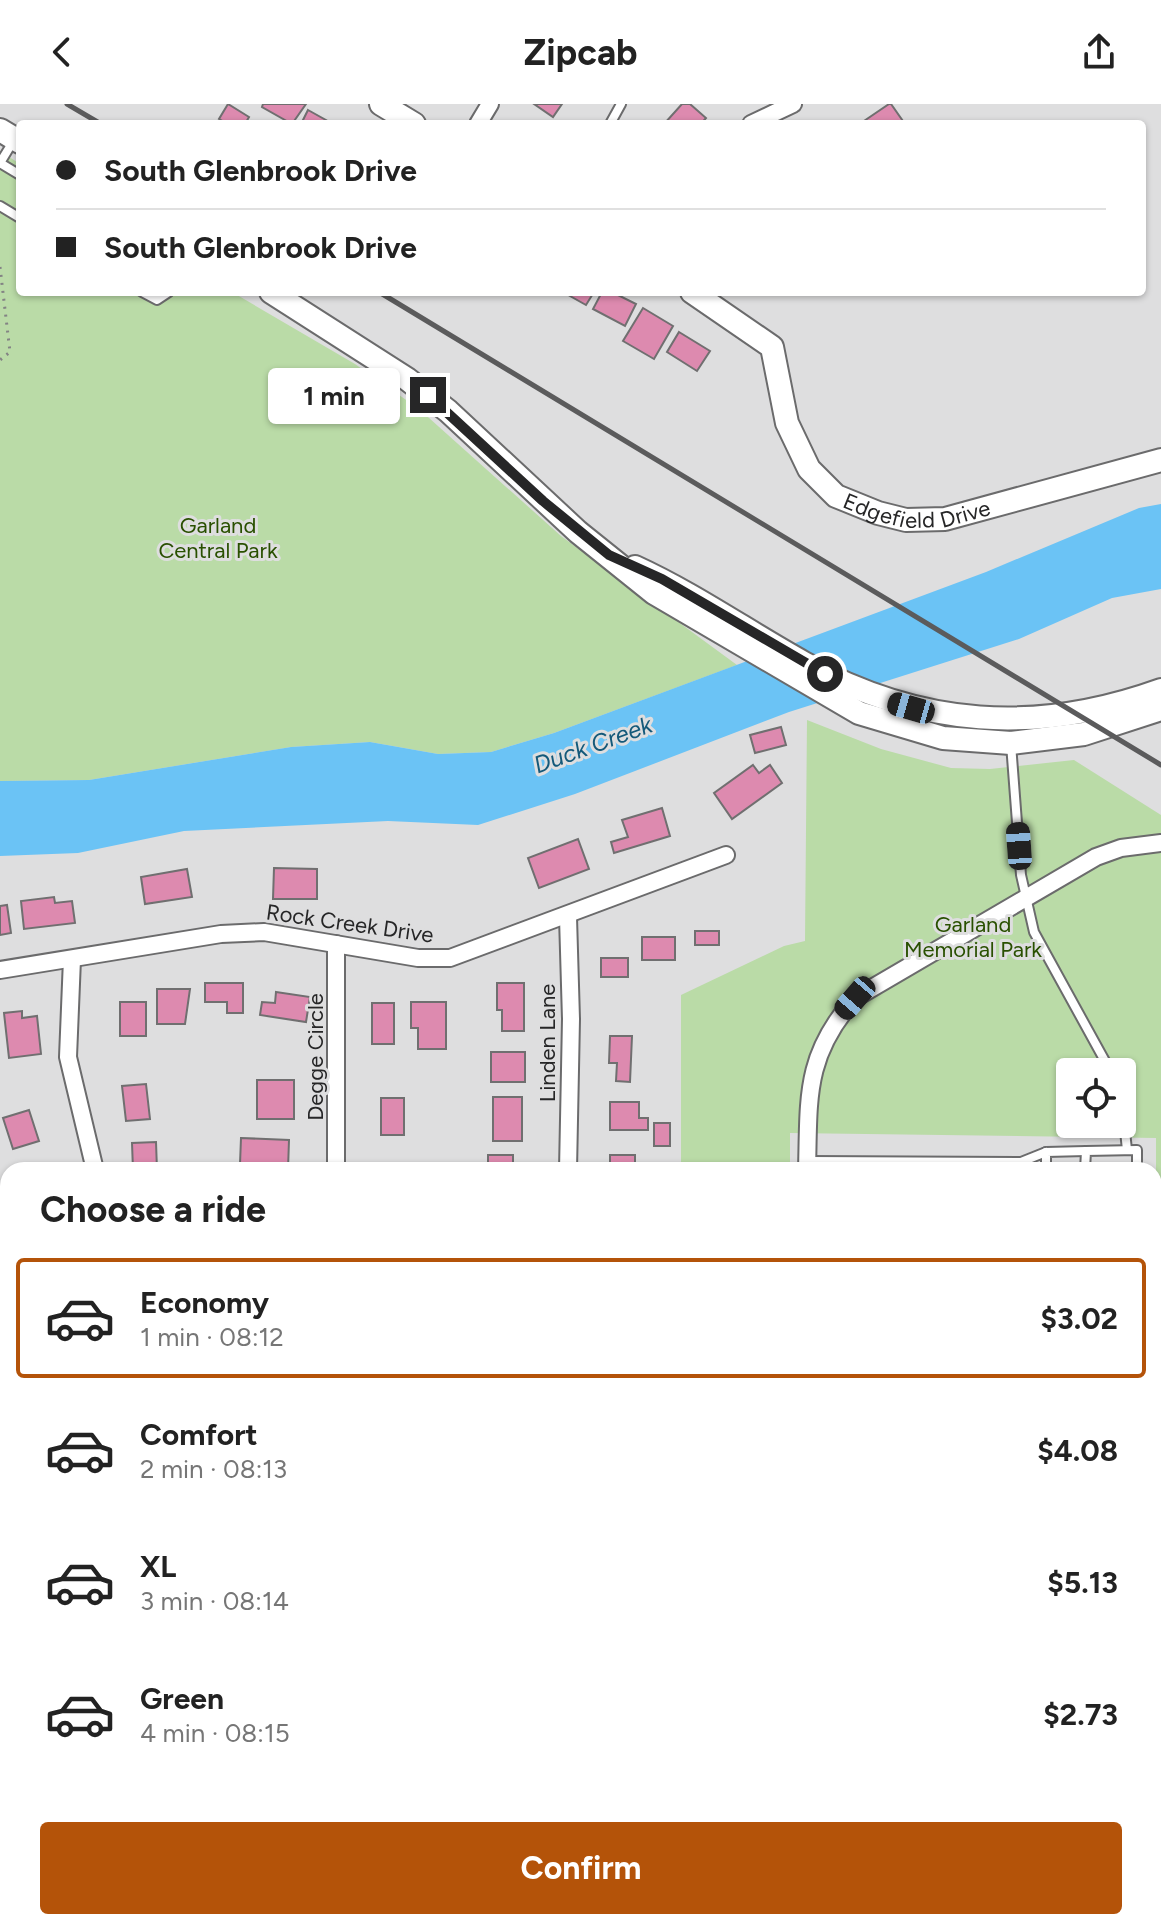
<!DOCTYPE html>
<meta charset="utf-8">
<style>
:root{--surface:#fff;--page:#f6f6f6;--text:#222;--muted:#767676;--line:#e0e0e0;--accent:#b45309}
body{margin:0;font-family:Figtree,sans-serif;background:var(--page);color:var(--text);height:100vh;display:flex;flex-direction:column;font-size:30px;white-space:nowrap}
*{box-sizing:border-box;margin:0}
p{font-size:26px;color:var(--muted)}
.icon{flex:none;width:44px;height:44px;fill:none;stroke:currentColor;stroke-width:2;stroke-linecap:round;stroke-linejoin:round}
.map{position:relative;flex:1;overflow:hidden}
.side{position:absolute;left:0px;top:1058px;width:1162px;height:768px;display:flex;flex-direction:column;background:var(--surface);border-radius:24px 24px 0 0;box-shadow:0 2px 6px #0004}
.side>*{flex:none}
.banner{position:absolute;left:16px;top:16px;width:1130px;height:176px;border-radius:8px;box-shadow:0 2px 6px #0004;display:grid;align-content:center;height:176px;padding:0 40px;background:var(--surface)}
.controls{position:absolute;left:1056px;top:954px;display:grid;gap:16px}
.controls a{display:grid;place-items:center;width:80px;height:80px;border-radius:8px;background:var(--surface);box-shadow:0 2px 6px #0004;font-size:40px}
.end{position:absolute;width:36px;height:36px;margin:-18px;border:10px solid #262627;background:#fff;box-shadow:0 0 0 4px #fff}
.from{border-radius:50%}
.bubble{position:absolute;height:56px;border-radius:8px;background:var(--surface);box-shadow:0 2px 6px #0004;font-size:26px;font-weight:700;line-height:56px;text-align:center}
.car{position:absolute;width:24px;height:48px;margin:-24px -12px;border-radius:10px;box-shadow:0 0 6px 2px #0007;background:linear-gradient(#222 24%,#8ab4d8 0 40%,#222 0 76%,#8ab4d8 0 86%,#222 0)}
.banner b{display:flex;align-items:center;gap:28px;height:76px;font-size:30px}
.banner b+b{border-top:2px solid var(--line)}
.banner i{width:20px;height:20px;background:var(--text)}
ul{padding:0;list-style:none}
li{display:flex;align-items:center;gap:24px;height:120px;margin:0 16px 12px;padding:0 24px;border:4px solid transparent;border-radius:8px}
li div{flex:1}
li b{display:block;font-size:30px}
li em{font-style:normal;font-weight:700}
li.on{border-color:var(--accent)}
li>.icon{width:72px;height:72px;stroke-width:1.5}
h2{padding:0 40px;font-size:36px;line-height:96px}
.cta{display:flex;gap:16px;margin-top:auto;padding:16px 40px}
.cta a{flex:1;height:92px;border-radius:8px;background:var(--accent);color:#fff;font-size:32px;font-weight:700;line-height:92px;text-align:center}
header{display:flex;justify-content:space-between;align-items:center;height:104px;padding:0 40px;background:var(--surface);font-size:36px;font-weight:700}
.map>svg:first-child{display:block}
.green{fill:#badba7;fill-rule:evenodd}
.water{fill:#6bc3f5}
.building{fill:#dd8aaf;stroke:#706f70;stroke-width:2}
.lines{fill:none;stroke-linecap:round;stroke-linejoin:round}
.service-casing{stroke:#6b6b6c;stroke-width:12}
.minor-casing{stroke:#6b6b6c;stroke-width:20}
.tertiary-casing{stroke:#6b6b6c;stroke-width:26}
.primary-casing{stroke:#6b6b6c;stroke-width:30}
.path{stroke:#838384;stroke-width:3;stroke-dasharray:2 6;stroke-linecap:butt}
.service{stroke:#fff;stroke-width:8}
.minor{stroke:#fff;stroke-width:16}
.tertiary{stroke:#fff;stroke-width:22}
.primary{stroke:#fff;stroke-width:26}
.rail{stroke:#5b5b5c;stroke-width:5}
.route{stroke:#262627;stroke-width:10}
.labels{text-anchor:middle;stroke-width:6;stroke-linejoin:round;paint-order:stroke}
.street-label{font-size:22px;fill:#262627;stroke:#dededf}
.park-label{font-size:22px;fill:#295000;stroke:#dededf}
.water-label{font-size:24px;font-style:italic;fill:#14597a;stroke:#dededf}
</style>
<header><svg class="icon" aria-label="back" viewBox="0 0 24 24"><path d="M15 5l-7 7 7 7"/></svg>Zipcab<svg class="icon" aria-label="share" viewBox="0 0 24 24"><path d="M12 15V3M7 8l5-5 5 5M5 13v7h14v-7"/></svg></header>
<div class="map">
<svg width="1161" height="1826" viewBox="0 0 1161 1826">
<rect width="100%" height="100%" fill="#dededf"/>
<g class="green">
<path d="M0,47L20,60V188H232L355,260L419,305L561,432L737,561L554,629L491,648L438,650L370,638L291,643L89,676L0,677Z"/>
<path d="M807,616L881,645L951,664L990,665L1074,656L1161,711V1229L1156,1228V1034L790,1029V1066H681V891L784,842L805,837ZM1070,968H1122V1020H1070Z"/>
</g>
<path class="water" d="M1161,400V485L1112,494L1019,535L789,608L575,690L478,721L388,717L184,727L78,749L0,752V677L89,676L291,643L370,638L438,650L491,648L554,629L986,468L1139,404Z"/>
<g class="building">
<path d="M228,0L249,13L245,20H228L219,15Z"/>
<path d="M263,0H306L292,20L262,3Z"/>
<path d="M534,0H562L553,13Z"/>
<path d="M682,0H690L706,14L701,20H664Z"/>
<path d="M891,0L905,20L861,19L889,0Z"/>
<path d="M308,6L333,20H301Z"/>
<path d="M563,188H594L586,201Z"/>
<path d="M602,188H612L636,200L625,222L593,205Z"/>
<path d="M643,204L673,222L654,255L623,237Z"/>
<path d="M679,228L710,247L697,267L667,248Z"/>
<path d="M781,623L786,641L755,649L750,631Z"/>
<path d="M753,661L759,669L770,661L782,679L732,715L714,689Z"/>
<path d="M662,704L670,732L614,749L611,738L628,733L622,716Z"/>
<path d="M578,735L589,765L539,784L528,754Z"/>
<path d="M274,764L317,765V795H273Z"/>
<path d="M187,765L192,793L145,800L141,773Z"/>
<path d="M54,793L55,799L72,797L75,819L24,825L21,797Z"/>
<path d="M7,801L11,829L0,831V802Z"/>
<rect x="695" y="827" width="24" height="14"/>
<rect x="642" y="833" width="33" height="23"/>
<rect x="601" y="854" width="27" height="19"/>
<path d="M205,879H243V909H227V898H205Z"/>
<path d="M497,879H524V927H502V906H497Z"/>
<path d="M157,885H190L185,920H157Z"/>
<path d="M276,888L310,893L306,918L260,911L262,898L275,899Z"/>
<rect x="120" y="898" width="26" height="34"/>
<path d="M411,898H446V945H418V924H411Z"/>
<rect x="372" y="899" width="22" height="41"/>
<path d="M22,907V914L37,912L41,950L9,954L4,909Z"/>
<path d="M610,932H632L630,978L616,977L617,959H609Z"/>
<rect x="491" y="948" width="34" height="30"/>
<rect x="257" y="976" width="37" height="39"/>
<path d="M146,980L150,1015L126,1017L122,982Z"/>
<rect x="493" y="993" width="29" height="44"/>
<rect x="381" y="994" width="23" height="37"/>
<path d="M610,998H639V1014H648V1026H610Z"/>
<path d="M29,1006L39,1037L13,1045L3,1014Z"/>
<rect x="654" y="1019" width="16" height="23"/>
<path d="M241,1034L289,1036L288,1066H261V1060H240Z"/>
<path d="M156,1038L157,1066H133L132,1039Z"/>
<rect x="488" y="1051" width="25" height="15"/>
<rect x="610" y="1051" width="25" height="15"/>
<path d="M1161,1665V1713L1154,1702V1670Z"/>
<rect x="373" y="1818" width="26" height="8"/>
</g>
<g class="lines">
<defs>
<g id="service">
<path d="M610,20L621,0"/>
<path d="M0,59L14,36"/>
<path d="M0,59L20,71"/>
<path d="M0,102L20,114"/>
<path d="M142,188L157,196L169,188"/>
<path d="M1011,640L1021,771L1034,828L1111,968"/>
<path d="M1122,998L1127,1046"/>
<path d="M807,1057L1021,1058L1046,1048"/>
<path d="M1046,1066V1048L1086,1047"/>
<path d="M1085,1066L1086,1047L1137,1046V1066"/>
<path d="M1154,1323H1161"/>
<path d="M1154,1489L1161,1509"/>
</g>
<g id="minor">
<path d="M478,20L490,0"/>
<path d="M751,20L793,0"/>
<path d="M568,813L571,915L568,1066"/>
<path d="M72,855L68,953L95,1066"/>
<path d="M0,866L221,830L264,828L418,854H450L726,751"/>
<path d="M336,1066V840"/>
<path d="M807,1066C809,993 804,952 855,894L1096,753L1121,744L1161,739"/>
<path d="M0,1310H8"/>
<path d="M1154,1795L1161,1806"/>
<path d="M329,1818L330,1826"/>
<path d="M836,1818L879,1826"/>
<path d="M85,1826L87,1818"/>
<path d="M312,1826L315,1818"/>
<path d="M1160,1826H1161"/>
</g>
<g id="tertiary">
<path d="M381,0L414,20"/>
<path d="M0,26L20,38"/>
<path d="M271,188L407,275L448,307L578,428L654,489L859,609L943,634L1011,639L1084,630L1161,605"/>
<path id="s1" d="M692,188L772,243L787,319L809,365L836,392L878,409L906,416L945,415L1161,356"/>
<path d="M635,463C694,490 748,528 804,559C921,623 1036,631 1161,586"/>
</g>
<g id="primary">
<path d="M0,1238H8"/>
<path d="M1154,1253H1161"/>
<path d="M0,1275H8"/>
<path d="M1154,1284L1161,1285"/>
</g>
</defs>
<use href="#service" class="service-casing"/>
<use href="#minor" class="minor-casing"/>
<use href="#tertiary" class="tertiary-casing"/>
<use href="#primary" class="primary-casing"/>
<path class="path" d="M0,163L10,248L0,256"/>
<use href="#service" class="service"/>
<use href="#minor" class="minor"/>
<use href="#tertiary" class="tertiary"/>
<use href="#primary" class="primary"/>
<g class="rail">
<path d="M67,0L101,20"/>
<path d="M379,188L1161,661"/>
</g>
</g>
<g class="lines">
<path class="route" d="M428,291L543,397L609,451L662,475L825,570"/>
</g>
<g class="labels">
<g class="street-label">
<text dy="8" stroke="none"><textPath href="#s1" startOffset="348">Edgefield Drive</textPath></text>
<text transform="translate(350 819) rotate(8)" y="8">Rock Creek Drive</text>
<text transform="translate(547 939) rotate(-90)" y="8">Linden Lane</text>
<text transform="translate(315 953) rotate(-90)" y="8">Degge Circle</text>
</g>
<g class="park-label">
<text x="218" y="429">Garland<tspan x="218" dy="25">Central Park</tspan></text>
<text x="973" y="828">Garland<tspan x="973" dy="25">Memorial Park</tspan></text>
</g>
<g class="water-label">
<text transform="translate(593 641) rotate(-20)" y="8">Duck Creek</text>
</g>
</g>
</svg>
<div class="controls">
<a><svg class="icon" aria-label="locate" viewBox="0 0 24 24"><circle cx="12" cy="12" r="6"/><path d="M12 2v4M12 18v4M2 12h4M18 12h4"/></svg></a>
</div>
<i class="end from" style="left:825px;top:570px"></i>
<i class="end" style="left:428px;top:291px"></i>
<div class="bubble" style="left:268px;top:264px;width:132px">1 min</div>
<i class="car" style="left:911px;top:604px;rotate:286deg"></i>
<i class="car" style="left:1019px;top:742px;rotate:356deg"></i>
<i class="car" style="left:855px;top:894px;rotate:221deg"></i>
<div class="banner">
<b><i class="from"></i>South Glenbrook Drive</b>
<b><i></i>South Glenbrook Drive</b>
</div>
<section class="side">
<h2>Choose a ride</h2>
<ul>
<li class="on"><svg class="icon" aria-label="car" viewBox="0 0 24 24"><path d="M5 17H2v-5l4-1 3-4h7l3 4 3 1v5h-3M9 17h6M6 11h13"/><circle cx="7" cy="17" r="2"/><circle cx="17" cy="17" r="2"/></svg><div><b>Economy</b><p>1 min · 08:12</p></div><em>$3.02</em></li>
<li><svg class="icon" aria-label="car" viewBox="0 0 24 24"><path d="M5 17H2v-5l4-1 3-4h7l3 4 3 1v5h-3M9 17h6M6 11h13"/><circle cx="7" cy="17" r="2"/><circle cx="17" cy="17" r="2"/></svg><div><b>Comfort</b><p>2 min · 08:13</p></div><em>$4.08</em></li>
<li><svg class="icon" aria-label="car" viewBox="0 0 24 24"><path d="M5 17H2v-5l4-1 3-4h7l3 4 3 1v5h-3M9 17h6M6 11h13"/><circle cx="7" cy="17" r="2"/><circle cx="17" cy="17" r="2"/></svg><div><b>XL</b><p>3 min · 08:14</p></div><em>$5.13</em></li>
<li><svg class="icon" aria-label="car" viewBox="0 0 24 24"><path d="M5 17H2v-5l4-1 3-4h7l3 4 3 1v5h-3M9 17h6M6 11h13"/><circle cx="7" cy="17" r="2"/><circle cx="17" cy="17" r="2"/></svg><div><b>Green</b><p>4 min · 08:15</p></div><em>$2.73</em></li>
</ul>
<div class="cta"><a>Confirm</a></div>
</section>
</div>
